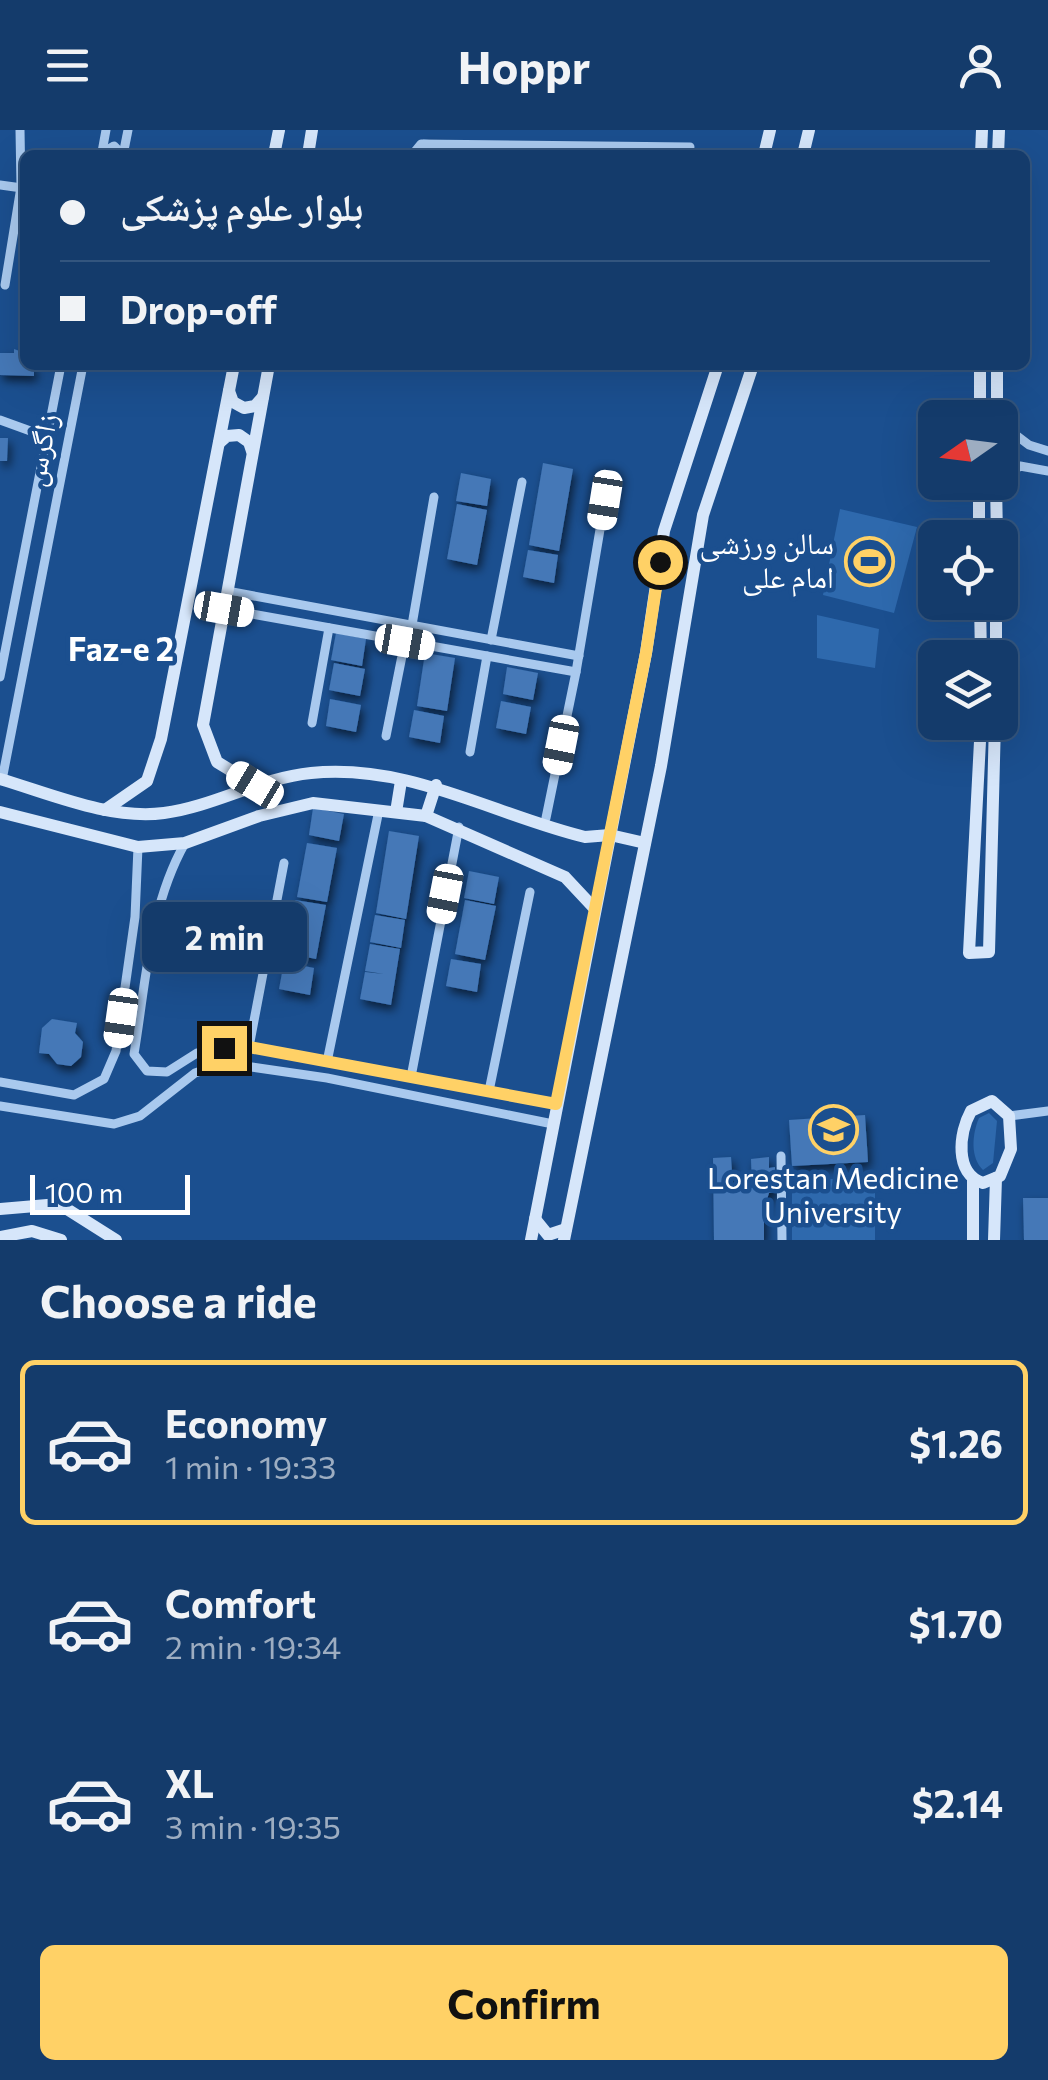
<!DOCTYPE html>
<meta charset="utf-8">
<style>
:root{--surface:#143b6b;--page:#214673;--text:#f1f3f6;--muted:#9dadc1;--line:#33557e;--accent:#ffd166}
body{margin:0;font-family:Commissioner,"Noto Naskh Arabic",sans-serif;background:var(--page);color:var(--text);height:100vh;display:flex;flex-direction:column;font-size:38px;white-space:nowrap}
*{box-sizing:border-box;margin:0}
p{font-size:32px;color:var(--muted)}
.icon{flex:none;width:55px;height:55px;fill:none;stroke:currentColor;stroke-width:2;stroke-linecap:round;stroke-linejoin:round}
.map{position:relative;height:1110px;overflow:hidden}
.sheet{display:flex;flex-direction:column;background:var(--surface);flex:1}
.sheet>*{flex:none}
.banner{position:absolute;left:20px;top:20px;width:1010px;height:220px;border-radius:15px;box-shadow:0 10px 40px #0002,0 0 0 2px var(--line);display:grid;align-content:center;height:220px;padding:0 40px;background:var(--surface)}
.needle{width:65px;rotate:256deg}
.fabs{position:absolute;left:918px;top:270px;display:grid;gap:20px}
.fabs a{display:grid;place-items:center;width:100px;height:100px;border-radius:15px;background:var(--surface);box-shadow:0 10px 40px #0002,0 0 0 2px var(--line);font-size:50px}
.scale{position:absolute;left:30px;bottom:25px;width:160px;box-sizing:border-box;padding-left:10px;border:5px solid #fff;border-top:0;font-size:28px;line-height:35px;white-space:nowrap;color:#fff;-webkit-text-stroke:8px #1b4f8f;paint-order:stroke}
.end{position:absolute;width:45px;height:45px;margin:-22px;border:12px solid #ffd166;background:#111;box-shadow:0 0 0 5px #111}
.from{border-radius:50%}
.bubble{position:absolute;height:70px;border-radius:15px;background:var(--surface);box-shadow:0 10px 40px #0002,0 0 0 2px var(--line);font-size:32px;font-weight:700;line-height:70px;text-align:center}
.car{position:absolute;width:30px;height:60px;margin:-30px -15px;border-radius:12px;box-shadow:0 0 8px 2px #0007;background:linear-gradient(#fff 24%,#345 0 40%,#fff 0 76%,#345 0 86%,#fff 0)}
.banner b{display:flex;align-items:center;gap:35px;height:95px;font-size:38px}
.banner b+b{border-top:2px solid var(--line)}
.banner i{width:25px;height:25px;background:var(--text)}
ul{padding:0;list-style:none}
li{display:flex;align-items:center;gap:30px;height:165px;margin:0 20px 15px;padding:0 20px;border:5px solid transparent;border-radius:15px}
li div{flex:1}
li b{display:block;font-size:38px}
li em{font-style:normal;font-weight:700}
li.active{border-color:var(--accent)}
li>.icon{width:90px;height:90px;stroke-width:1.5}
h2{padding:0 40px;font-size:45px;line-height:120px}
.action{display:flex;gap:20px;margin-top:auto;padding:20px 40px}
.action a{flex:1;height:115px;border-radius:15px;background:var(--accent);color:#111;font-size:40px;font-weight:700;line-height:115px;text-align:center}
header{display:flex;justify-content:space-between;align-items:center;height:130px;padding:0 40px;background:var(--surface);font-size:45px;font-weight:700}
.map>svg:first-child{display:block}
.green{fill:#2e69ad}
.building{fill:#4478b7;filter:url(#shadow)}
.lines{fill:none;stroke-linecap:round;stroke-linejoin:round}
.street{stroke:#a9c9ee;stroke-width:9}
.secondary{stroke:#d6e6fa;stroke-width:12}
.route{stroke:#ffd166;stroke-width:12}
.labels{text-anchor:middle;stroke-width:9;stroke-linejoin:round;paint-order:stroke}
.street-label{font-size:30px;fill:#fff;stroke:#1b4f8f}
.poi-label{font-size:30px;fill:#fff;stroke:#1b4f8f;text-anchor:end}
.neighbourhood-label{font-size:32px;font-weight:bold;fill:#fff;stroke:#1b4f8f}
</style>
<header><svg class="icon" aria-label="menu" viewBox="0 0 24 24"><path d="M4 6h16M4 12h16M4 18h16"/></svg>Hoppr<svg class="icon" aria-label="person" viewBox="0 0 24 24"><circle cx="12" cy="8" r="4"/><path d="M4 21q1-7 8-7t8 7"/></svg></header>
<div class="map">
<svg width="1048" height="1110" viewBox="0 0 1048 1110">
<defs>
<filter id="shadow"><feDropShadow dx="3" dy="5.5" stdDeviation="5" flood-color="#0009"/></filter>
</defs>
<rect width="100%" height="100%" fill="#1b4f8f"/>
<g class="green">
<path d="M840,379L917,397L894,483L823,465Z"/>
<path d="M817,485L879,499L875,538L817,528Z"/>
<path d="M989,983L997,991L993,1033L983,1040C970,1028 972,1004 979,988Z"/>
<rect x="792" y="1049" width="83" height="61"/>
</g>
<g class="building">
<path d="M423,9L453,14L452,25H420Z"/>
<path d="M14,219L25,223V235H34V246L0,245V223H14Z"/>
<path d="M0,308H8L7,331H0Z"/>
<path d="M543,333L573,339L559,421L529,415Z"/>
<path d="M461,343L491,349L487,376L456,371Z"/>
<path d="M457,374L487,380L477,435L447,429Z"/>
<path d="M528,420L558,425L554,453L523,447Z"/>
<path d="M336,503L366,509L362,536L331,530Z"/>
<path d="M425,523L455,528L447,581L417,576Z"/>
<path d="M334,533L365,539L360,566L329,560Z"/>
<path d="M507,537L538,543L533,570L503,564Z"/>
<path d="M330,569L361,575L356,602L326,596Z"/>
<path d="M501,571L531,577L526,604L496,598Z"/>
<path d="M414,580L444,586L440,613L409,607Z"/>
<path d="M313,678L344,684L339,711L309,705Z"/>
<path d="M389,701L419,706L406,789L376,783Z"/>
<path d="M307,713L337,718L327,772L297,767Z"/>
<path d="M469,741L499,747L494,774L464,768Z"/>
<path d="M295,770L326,775L316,829L286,823Z"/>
<path d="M465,770L496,776L485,830L455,824Z"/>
<path d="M375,785L405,790L401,818L370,812Z"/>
<path d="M370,814L400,819L391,875L360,869L365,842L384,844L365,841Z"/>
<path d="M451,829L481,834L477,862L446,856Z"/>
<path d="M284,832L314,838L310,865L279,859Z"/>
<path d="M52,889L77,893L75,903L83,912L81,927L71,936L57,934L49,924L39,923L42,898Z"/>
<path d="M865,985L868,1032L792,1036L789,990Z"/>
<path d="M731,1027L733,1057L743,1052L752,1058L751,1029L769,1027V1038L775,1037V1062L769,1063L764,1079V1110H714L713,1028Z"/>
<path d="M1023,1068H1048V1110H1024Z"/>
</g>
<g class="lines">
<g class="street">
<path d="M102,22L106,0"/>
<path d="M102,23L114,16L123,25"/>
<path d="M123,25L128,0"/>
<path d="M412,25L421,14L690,17"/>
<path d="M0,55L22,58"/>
<path d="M5,155L21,57L20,0"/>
<path d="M0,290L47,307"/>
<path d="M1000,293L1029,315L1048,321"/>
<path d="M1000,351L1020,336L1048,341"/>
<path d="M227,461L579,526"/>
<path d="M224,479L576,542L605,370"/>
<path d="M412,495L434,367"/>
<path d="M491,510L522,352"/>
<path d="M0,547L61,235"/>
<path d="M312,593L329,498"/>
<path d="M386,606L405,511"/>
<path d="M470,622L487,526"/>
<path d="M2,650L83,235"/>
<path d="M546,688L576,542"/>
<path d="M185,713C149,777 146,852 134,924L147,941L167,942L197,923L249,917L557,974"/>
<path d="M249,917L284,733"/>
<path d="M327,932L379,680"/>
<path d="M411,947L459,697"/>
<path d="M0,952L74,965L104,949L116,921L135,787L138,717"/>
<path d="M489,961L530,762"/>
<path d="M0,976L114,994L140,986L195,943L224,933L327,948L553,994"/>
<path d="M1009,986L1048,981"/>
<path d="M781,1026L782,1110"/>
</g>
<g class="secondary">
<path d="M274,25L279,0"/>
<path d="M308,25L312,0"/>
<path d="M764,25L770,0"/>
<path d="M803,25L809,0"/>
<path d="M981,25L982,0"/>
<path d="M998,25L999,0"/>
<path d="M229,261L233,272L244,278L255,276L263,267"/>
<path d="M980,288V235"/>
<path d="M997,288V235"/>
<path d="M219,313L227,306L239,305L249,312L252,321"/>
<path d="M979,352V408"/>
<path d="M996,352L997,408"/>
<path d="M980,472L981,528"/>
<path d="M996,528V472"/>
<path d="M981,592L969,823L989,822L995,592"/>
<path d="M0,649C51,664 110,690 164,683C215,676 260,648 311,643C409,633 494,685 585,707L610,705L645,713"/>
<path d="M255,655L217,632L203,595L269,235"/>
<path d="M105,680L147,651L161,609L234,235"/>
<path d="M0,682L138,717L185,713L259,686L313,673L426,686L565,747L594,778"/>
<path d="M396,682L401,651"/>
<path d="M426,686L436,655"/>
<path d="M992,971L1009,986L1011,1019L1000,1046L983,1053C954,1044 959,1003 971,981Z"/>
<path d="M973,1049V1110"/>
<path d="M0,1079L59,1074L116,1110"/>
<path d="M535,1089L548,1105L566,1099"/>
<path d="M0,1107L32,1101L61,1110"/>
<path d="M531,1110L646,523L664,401L718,235"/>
<path d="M564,1110L661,636L703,385L753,235"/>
<path d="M994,1110L996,1048"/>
</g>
</g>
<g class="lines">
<path class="route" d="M224,918L249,917L556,974L646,523L660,432"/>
</g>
<defs>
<symbol id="stadium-ring" viewBox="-11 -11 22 22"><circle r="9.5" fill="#1b4f8f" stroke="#ffd166" stroke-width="1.5"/><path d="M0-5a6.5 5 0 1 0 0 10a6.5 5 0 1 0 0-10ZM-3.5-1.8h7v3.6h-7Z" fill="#ffd166"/></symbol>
<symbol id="university-ring" viewBox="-11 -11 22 22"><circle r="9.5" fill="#1b4f8f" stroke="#ffd166" stroke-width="1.5"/><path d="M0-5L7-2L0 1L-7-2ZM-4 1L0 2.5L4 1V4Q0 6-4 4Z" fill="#ffd166"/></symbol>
</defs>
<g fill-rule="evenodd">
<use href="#stadium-ring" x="842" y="404" width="55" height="55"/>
<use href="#university-ring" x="806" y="972" width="55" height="55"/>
</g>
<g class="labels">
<g class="street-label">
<text transform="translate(41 320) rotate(-79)" y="10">زاگرس</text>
</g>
<g class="poi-label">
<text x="834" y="424">سالن ورزشی<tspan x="834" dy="34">امام علی</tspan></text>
<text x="833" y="1059" text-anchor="middle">Lorestan Medicine<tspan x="833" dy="34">University</tspan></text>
</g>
<g class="neighbourhood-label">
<text x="121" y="531">Faz-e 2</text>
</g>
</g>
</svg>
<div class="fabs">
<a><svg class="needle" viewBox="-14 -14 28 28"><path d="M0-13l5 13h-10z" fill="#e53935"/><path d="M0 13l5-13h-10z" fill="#9dadc1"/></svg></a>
<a><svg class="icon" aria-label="locate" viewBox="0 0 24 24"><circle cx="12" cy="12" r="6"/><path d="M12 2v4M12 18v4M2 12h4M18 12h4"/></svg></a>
<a><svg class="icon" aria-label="layers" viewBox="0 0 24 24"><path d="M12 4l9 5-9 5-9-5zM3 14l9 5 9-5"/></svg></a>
</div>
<div class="scale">100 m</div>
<i class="end from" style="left:660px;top:432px"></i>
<i class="end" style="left:224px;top:918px"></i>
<div class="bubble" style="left:142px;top:772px;width:165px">2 min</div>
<i class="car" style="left:605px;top:370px;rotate:189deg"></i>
<i class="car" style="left:224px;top:479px;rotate:100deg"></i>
<i class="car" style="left:405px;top:512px;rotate:100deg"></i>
<i class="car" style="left:561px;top:615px;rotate:191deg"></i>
<i class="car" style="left:255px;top:655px;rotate:301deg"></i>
<i class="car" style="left:445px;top:764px;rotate:191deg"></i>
<i class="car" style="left:121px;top:888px;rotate:188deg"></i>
<div class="banner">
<b><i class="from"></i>بلوار علوم پزشکی</b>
<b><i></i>Drop-off</b>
</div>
</div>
<section class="sheet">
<h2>Choose a ride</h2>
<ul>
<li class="active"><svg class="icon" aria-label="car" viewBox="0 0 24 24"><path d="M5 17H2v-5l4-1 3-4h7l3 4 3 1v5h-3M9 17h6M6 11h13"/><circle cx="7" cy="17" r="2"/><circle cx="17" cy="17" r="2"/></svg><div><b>Economy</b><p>1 min · 19:33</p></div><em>$1.26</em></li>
<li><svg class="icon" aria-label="car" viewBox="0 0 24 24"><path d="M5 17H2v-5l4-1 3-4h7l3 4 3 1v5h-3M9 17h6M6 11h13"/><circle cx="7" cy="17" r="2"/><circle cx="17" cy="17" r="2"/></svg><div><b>Comfort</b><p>2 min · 19:34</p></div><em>$1.70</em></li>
<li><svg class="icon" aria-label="car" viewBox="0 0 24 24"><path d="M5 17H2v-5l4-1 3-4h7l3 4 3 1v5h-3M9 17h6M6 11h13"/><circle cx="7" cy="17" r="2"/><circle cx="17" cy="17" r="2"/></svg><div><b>XL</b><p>3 min · 19:35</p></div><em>$2.14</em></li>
</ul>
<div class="action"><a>Confirm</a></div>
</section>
